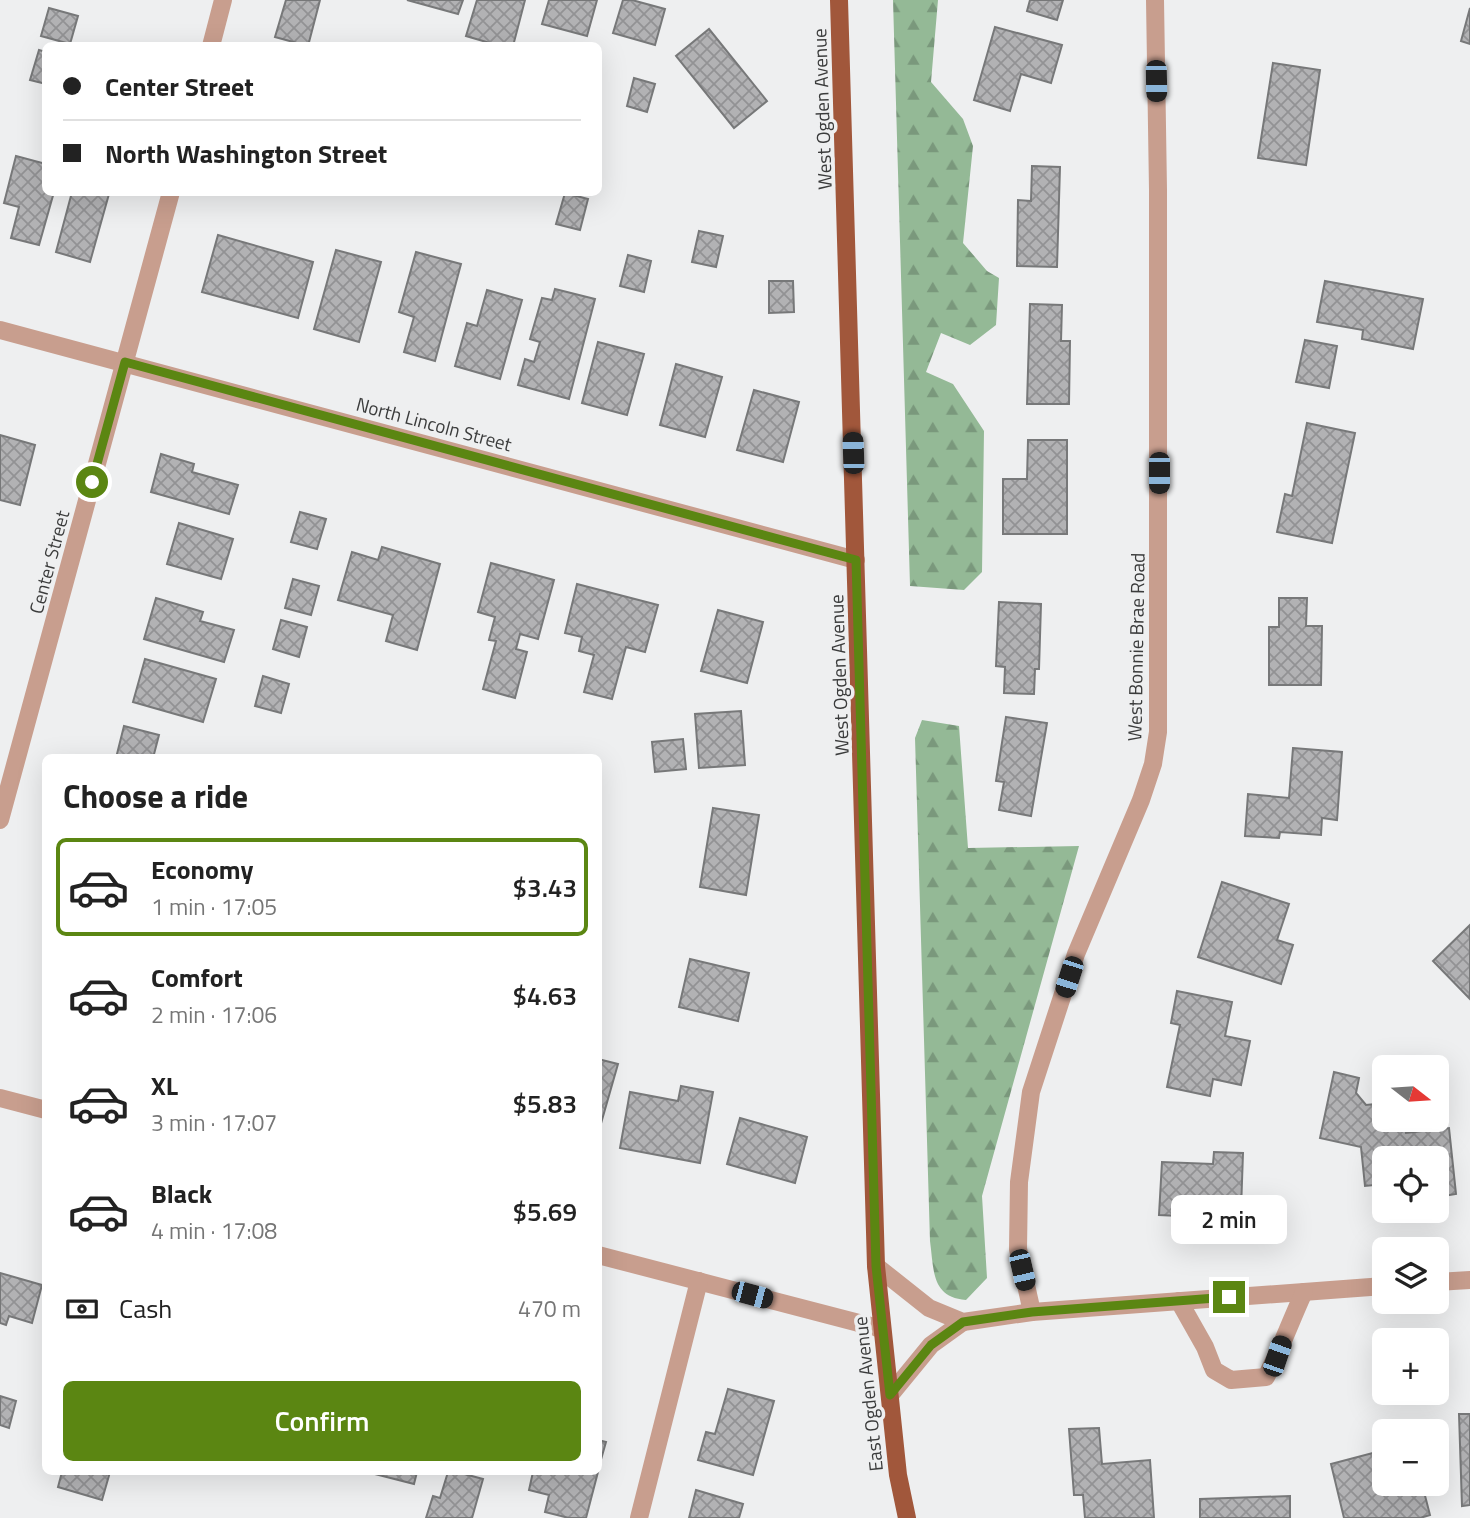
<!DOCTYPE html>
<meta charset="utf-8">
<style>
:root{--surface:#fff;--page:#f2f2f2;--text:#222;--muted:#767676;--line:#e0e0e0;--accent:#5b8612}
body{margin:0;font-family:"Titillium Web",sans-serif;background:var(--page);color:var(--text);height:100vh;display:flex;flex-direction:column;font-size:26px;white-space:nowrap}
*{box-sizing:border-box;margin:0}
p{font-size:23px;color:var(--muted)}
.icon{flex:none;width:38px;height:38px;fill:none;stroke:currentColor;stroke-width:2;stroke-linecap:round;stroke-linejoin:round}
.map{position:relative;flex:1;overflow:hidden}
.details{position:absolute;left:42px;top:754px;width:560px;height:721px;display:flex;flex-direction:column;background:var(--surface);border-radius:10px;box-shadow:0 7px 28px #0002}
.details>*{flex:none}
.guide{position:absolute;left:42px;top:42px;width:560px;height:154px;border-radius:10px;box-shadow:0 7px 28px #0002;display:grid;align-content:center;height:154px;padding:0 21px;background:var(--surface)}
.needle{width:46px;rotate:107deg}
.controls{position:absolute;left:1372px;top:1055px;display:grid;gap:14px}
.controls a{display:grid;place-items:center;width:77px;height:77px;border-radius:10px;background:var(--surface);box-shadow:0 7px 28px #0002;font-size:35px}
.end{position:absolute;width:32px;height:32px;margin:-16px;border:9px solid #5b8612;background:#fff;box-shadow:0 0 0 4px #fff}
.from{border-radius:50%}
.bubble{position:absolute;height:49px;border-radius:10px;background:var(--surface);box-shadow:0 7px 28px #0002;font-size:23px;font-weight:600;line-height:49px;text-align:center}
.car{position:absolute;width:21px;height:42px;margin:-21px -10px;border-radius:9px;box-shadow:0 0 5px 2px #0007;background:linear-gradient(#222 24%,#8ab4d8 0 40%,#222 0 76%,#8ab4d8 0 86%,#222 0)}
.guide b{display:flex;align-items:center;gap:24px;height:66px;font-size:26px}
.guide b+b{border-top:2px solid var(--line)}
.guide i{width:18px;height:18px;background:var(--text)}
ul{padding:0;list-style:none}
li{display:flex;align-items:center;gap:21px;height:98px;margin:0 14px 10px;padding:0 7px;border:4px solid transparent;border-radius:10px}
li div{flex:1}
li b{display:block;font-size:26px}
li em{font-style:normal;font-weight:600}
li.on{border-color:var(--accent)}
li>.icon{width:63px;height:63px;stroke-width:1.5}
h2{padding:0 21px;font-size:32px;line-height:84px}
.pay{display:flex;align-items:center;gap:18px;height:77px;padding:0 21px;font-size:26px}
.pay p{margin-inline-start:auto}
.button{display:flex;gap:14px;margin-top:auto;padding:14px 21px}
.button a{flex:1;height:80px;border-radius:10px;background:var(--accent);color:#fff;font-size:28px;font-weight:600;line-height:80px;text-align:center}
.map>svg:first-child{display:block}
.forest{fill:url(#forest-firs)}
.building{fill:url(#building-cross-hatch);stroke:#777879;stroke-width:2}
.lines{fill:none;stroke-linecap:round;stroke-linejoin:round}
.minor{stroke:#c89e8e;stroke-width:18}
.major{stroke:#a1573b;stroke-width:18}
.route{stroke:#5b8612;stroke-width:9}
.labels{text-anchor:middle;stroke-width:7;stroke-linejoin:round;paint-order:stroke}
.street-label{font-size:19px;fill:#3b3c3c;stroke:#eeeff0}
</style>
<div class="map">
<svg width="1470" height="1518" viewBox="0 0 1470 1518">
<defs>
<pattern id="forest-firs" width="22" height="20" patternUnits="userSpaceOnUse" patternTransform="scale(1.75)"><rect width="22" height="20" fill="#94b996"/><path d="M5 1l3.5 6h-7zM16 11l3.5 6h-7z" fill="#7a987c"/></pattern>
<pattern id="building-cross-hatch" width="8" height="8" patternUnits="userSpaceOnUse" patternTransform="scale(1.75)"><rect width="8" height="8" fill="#b2b2b4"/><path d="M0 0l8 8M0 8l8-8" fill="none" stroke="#929294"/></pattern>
</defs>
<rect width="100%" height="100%" fill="#eeeff0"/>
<g class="forest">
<path d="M893,0H938L931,82L963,119L973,146L963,243L987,271L999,278L996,325L970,345L941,333L926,372L953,384L984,431L982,572L964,590L910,586Z"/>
<path d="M922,720L959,726L968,848L1079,846L982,1196L987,1278L966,1300C931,1297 934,1270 930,1241L915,738Z"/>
</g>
<g class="building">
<path d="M286,0H320L308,46L275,37Z"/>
<path d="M407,0H463L458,14Z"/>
<path d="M477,0H525L513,46H500L466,36Z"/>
<path d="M549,0H597L587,36L542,24Z"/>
<path d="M623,0H632L665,9L655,45L613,33Z"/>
<path d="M1030,0H1063L1057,20L1027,11Z"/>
<path d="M49,8L78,16L70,44L41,36Z"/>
<path d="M1470,8V44L1461,41Z"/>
<path d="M995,27L1062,45L1051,83L1021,74L1010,111L974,100Z"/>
<path d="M709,29L767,101L734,128L676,56Z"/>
<path d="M39,50L46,52V84L30,80Z"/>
<path d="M1273,63L1320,70L1306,165L1258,158Z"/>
<path d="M634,78L655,84L647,112L627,106Z"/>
<path d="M16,156L46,164V192H54L39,245L11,238L19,207L4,203Z"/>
<path d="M1032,166L1060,167L1057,267L1017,266L1018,200L1031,201Z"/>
<path d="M72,192L109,194L90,262L56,252Z"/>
<path d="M565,193L588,199L580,230L556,224Z"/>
<path d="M699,231L723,236L716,267L692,262Z"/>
<path d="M218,235L313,262L298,318L202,292Z"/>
<path d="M336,250L381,262L359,342L314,329Z"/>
<path d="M416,252L461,264L435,361L404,352L414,317L399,312Z"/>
<path d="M628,255L651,261L644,292L620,286Z"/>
<path d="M769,281H793L794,312L769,313Z"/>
<path d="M1325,281L1423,299L1413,349L1362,339L1363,330L1317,322Z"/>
<path d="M555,289L595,299L569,399L518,385L525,359L534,362L540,342L530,339L542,298L552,300Z"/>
<path d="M487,290L522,300L500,379L455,366L467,323L477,326Z"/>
<path d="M1030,304L1062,305L1061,341H1070L1069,404H1027Z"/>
<path d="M1305,340L1337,346L1329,388L1296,382Z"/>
<path d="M598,342L644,354L627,415L582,403Z"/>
<path d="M676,364L722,377L705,437L660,425Z"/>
<path d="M754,390L799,402L783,462L737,450Z"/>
<path d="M1307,423L1355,433L1332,543L1277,532L1285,494L1292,496Z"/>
<path d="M0,435L35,445L20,505L0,500Z"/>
<path d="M1028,440H1067V534H1003V479H1027Z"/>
<path d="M161,454L194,464L192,472L238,485L229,514L151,492Z"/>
<path d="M300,512L326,519L317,549L291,542Z"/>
<path d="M179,523L233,539L221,579L167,564Z"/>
<path d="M382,547L440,564L417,650L386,641L393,615L338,600L352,552L378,560Z"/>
<path d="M491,563L554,580L538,639L520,634L516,649L527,652L515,698L483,689L496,641L489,640L495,617L478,612Z"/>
<path d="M293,579L319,586L311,615L285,608Z"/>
<path d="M577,584L658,605L645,652L626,647L612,699L584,692L594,655L579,651L582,637L565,633Z"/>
<path d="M156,598L203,612L200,621L234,630L224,662L144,639Z"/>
<path d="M1279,598H1307L1306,626H1322L1321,685H1269V627H1279Z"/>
<path d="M999,602L1041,604L1039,669H1035L1034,694L1004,693L1005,667L996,666Z"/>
<path d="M718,610L763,622L747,683L701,671Z"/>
<path d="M281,620L307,627L299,657L273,649Z"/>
<path d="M145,659L216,679L203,722L133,702Z"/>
<path d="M263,676L289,684L281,713L255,706Z"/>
<path d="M741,711L745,765L699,768L695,714Z"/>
<path d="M1006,717L1047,723L1031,816L999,810L1004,782L996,781Z"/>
<path d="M124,726L159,735L153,758H116Z"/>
<path d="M683,739L686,769L655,772L652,742Z"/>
<path d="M1293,748L1342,752L1337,820L1322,818L1321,835L1280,832L1279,838L1245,836L1248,794L1289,798Z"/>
<path d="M713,808L759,815L746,895L700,887Z"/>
<path d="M1222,882L1289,904L1277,940L1293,945L1281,984L1198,957Z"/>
<path d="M1470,925V999L1433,961Z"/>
<path d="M690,959L749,973L738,1021L679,1007Z"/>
<path d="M1177,991L1232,1002L1225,1036L1250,1041L1241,1085L1213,1079L1210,1096L1167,1087L1180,1025L1171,1023Z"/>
<path d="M598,1059L618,1064L600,1127H598Z"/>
<path d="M1334,1072L1359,1078L1356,1093L1366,1105L1384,1103V1120H1405L1406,1133L1449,1128L1456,1194L1437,1197V1158H1384V1184L1365,1186L1361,1147L1320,1138Z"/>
<path d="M681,1086L713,1092L700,1163L620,1148L630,1092L678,1101Z"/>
<path d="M740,1118L807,1137L795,1183L727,1164Z"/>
<path d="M1214,1152L1243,1153L1241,1210L1180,1207L1179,1216L1159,1215L1162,1162L1213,1164Z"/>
<path d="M0,1273L42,1285L32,1323L9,1316L6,1325L0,1323Z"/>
<path d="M728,1389L774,1401L753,1475L698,1460L706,1432L715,1434Z"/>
<path d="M0,1396L16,1401L9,1428L0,1425Z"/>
<path d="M1459,1414H1470V1505L1462,1506Z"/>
<path d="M1099,1428L1102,1464L1150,1460L1154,1518H1085L1083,1495H1074L1069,1429Z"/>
<path d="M598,1440L606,1442L598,1470Z"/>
<path d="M1384,1450V1484H1422L1430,1515L1420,1518H1344L1331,1464Z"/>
<path d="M62,1472H110L102,1500L58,1487Z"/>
<path d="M367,1472H417L414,1484Z"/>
<path d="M448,1472H457L483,1479L472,1518H426L433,1496L440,1498Z"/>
<path d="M533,1472H598L586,1518H569L545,1512L549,1495L529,1490Z"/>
<path d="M696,1490L743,1504L739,1518H689Z"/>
<path d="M1290,1496V1518H1200V1499Z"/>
</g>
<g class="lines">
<g class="minor">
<path d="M211,46L223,0"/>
<path d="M0,330L856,560"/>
<path d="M0,820L171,192"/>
<path d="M0,1098L46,1110"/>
<path d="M598,1255L882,1329"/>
<path d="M876,1266L929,1308L963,1322L1032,1312L1384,1286"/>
<path d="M1437,1282L1470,1280"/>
<path d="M1179,1301L1205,1347L1214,1370L1231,1380L1266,1377C1281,1349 1291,1320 1304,1292"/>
<path d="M1032,1312L1018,1249L1019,1182L1031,1092L1076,954L1141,800L1153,764L1158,732V190L1155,0"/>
<path d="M890,1395L931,1345L963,1322"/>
<path d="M639,1518L699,1281"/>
</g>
<path class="major" d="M839,0L876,1266L898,1475L907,1518"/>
</g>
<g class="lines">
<path class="route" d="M92,482L125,362L856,560L876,1266L890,1395L931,1345L963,1322L1032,1312L1229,1297"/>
</g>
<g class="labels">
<g class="street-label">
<text transform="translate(822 109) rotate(-92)" y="7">West Ogden Avenue</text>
<text transform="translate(434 424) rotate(15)" y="7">North Lincoln Street</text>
<text transform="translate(49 562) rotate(-75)" y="7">Center Street</text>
<text transform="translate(1136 647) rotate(-89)" y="7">West Bonnie Brae Road</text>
<text transform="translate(839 675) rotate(-92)" y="7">West Ogden Avenue</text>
<text transform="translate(868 1394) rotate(-96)" y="7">East Ogden Avenue</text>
</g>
</g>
</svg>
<div class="controls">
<a><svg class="needle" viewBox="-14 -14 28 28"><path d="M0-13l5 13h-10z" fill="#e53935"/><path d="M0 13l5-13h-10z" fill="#767676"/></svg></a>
<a><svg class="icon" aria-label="locate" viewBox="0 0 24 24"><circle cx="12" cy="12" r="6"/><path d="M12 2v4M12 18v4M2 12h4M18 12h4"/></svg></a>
<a><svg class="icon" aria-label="layers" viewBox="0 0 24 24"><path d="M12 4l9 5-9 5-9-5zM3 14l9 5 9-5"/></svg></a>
<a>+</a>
<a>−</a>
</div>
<i class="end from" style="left:92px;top:482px"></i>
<i class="end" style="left:1229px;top:1297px"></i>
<div class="bubble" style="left:1171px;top:1195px;width:116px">2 min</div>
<i class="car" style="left:1156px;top:81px;rotate:179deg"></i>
<i class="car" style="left:853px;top:453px;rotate:358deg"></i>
<i class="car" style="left:1159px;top:473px;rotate:180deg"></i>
<i class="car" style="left:1069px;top:977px;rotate:198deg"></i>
<i class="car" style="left:1022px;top:1270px;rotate:167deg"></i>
<i class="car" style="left:752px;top:1295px;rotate:105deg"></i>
<i class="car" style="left:1277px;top:1356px;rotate:19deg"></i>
<div class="guide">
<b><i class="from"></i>Center Street</b>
<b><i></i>North Washington Street</b>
</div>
<section class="details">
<h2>Choose a ride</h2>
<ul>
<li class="on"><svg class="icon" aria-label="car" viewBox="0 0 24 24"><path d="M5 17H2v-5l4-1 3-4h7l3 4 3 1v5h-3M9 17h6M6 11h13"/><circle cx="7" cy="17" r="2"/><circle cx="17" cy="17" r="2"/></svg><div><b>Economy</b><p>1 min · 17:05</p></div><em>$3.43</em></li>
<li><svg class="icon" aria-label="car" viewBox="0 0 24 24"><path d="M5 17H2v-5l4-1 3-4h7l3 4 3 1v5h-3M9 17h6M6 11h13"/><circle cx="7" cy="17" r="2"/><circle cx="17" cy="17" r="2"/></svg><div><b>Comfort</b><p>2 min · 17:06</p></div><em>$4.63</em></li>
<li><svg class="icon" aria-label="car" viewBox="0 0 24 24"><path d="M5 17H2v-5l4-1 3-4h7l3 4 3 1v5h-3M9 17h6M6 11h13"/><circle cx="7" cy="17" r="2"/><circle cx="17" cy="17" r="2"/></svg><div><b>XL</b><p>3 min · 17:07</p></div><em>$5.83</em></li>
<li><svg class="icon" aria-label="car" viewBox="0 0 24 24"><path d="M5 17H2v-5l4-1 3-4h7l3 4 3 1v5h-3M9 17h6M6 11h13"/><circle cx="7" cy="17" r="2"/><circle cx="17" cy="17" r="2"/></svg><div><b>Black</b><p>4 min · 17:08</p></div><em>$5.69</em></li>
</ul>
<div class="pay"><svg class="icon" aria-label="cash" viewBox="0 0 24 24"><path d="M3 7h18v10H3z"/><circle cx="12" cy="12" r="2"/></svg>Cash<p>470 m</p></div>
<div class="button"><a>Confirm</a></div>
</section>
</div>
